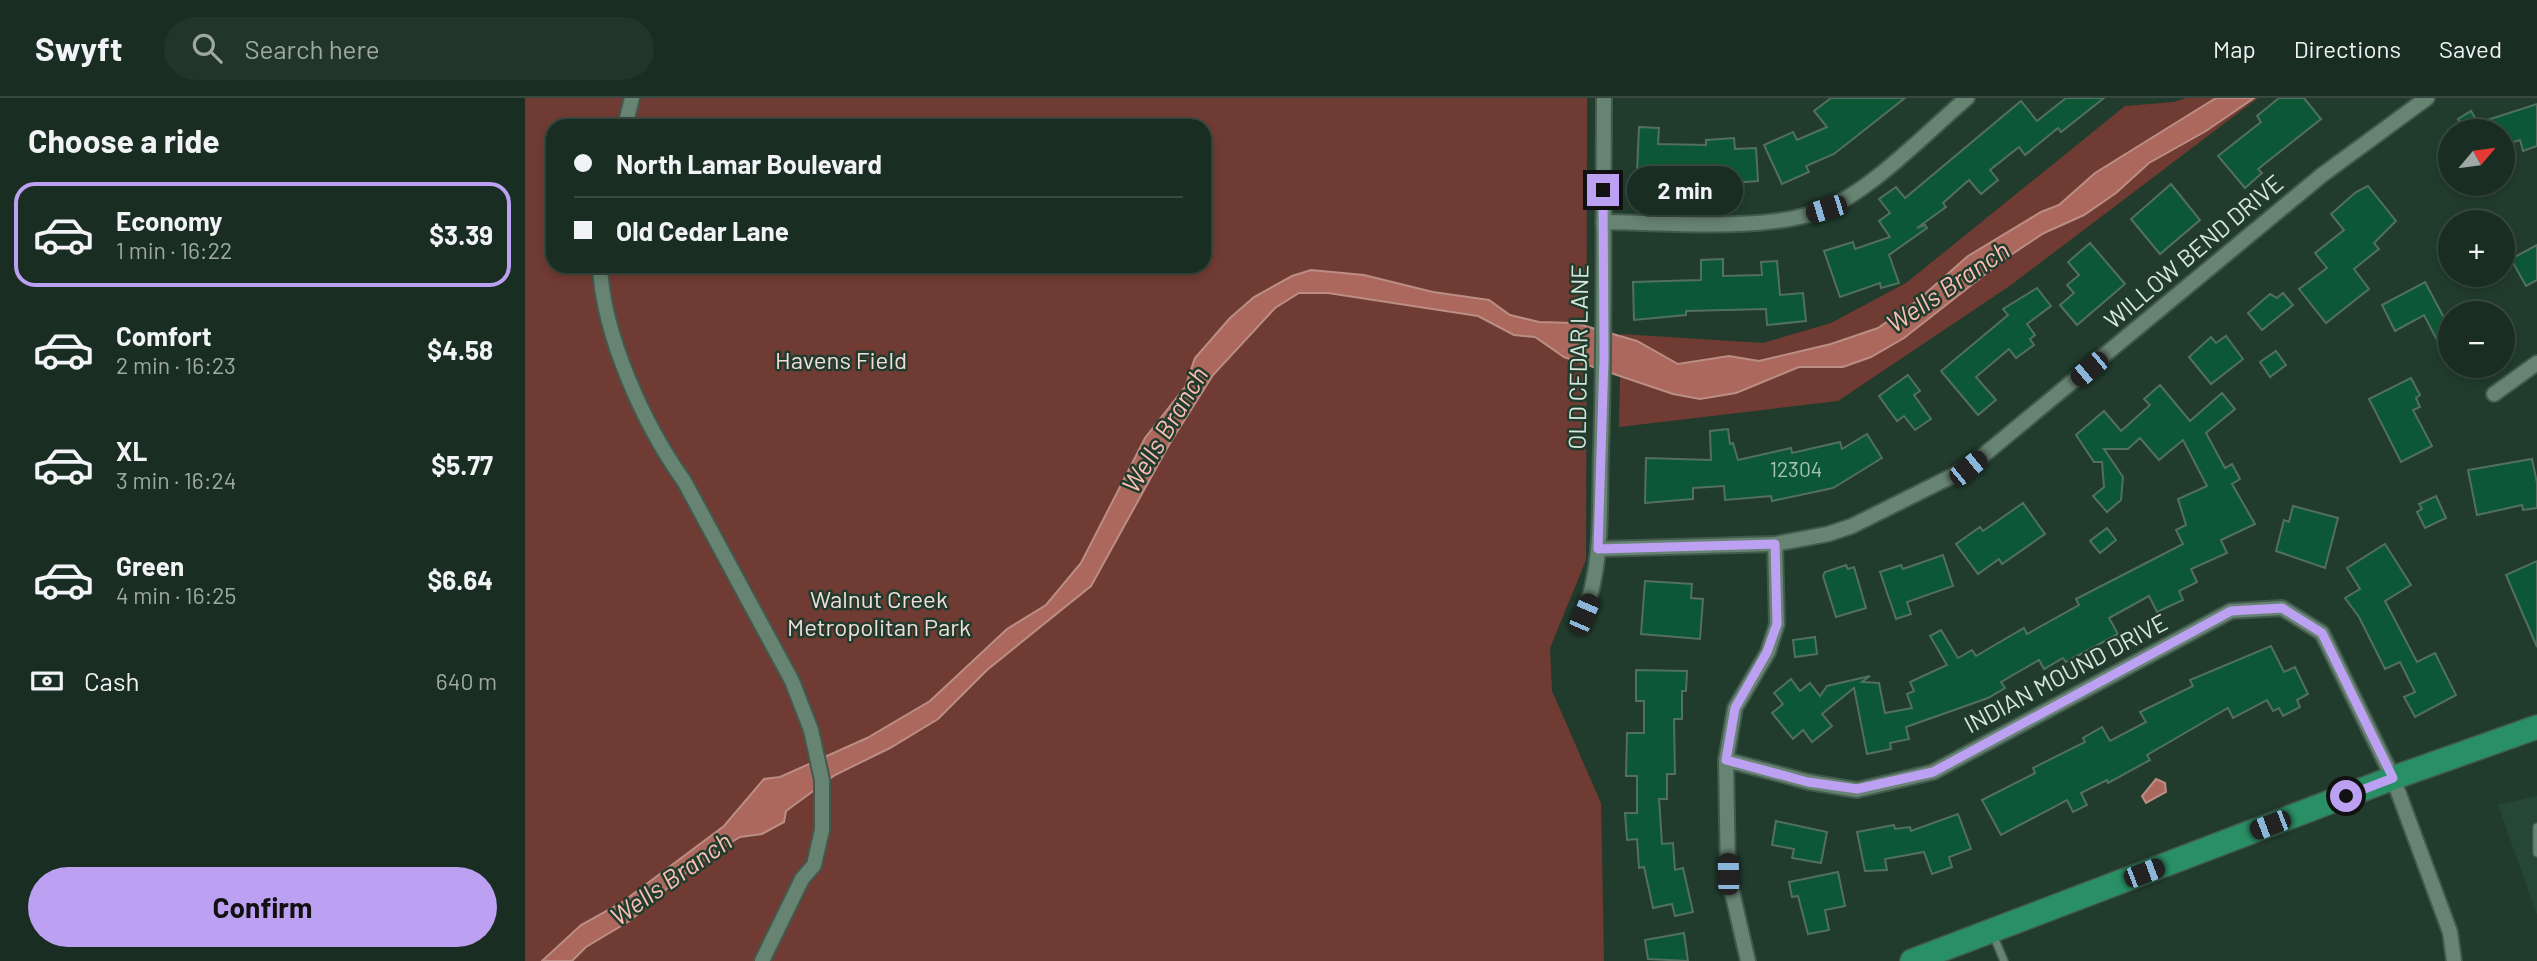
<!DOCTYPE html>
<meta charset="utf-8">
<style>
:root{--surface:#192d22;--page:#22352a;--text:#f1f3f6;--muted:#9fa8a5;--line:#374940;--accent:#bca0f2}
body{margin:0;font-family:Barlow,sans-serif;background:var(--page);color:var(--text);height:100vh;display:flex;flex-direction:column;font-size:26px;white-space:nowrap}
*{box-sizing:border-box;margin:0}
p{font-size:23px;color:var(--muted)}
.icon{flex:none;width:38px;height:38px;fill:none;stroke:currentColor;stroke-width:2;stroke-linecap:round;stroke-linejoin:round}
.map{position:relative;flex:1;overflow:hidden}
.drawer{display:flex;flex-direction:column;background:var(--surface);width:525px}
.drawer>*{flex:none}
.hud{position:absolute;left:21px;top:21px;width:665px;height:154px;border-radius:21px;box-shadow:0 4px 10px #0003,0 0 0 2px var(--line);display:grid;align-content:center;height:154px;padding:0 28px;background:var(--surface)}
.needle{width:46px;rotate:61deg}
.fabs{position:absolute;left:1913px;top:21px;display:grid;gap:14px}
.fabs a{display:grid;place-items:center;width:77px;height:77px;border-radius:50%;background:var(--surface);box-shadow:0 4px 10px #0003,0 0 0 2px var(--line);font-size:35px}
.end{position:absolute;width:32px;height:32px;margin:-16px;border:9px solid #bca0f2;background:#111;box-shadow:0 0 0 4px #111}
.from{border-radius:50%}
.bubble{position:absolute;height:49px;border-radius:24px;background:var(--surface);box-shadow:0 4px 10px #0003,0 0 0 2px var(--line);font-size:23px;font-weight:700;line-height:49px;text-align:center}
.car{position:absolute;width:21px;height:42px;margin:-21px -10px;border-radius:9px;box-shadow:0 0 5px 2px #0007;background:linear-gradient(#222 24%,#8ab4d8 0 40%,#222 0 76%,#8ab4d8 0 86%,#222 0)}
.hud b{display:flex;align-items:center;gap:24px;height:66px;font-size:26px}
.hud b+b{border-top:2px solid var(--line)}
.hud i{width:18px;height:18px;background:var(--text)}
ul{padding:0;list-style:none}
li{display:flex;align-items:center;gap:21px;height:105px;margin:0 14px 10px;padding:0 14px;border:4px solid transparent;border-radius:21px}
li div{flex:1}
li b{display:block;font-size:26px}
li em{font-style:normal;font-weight:700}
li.current{border-color:var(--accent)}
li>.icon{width:63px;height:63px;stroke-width:1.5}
h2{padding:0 28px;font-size:32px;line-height:84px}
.pay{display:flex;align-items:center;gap:18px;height:77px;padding:0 28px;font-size:26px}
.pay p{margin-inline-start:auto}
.primary-button{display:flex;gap:14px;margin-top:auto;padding:14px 28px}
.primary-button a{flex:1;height:80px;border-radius:42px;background:var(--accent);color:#111;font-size:28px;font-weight:700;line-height:80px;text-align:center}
header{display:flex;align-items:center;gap:42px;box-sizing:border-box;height:98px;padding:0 35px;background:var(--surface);border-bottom:2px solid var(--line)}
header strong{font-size:33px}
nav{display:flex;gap:38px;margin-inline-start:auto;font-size:24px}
.search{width:490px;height:63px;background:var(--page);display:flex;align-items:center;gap:18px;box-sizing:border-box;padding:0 24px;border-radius:38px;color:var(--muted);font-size:26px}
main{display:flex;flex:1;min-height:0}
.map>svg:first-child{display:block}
.built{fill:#254733}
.green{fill:#703b33;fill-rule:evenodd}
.water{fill:#ad685e;stroke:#ba8e84;stroke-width:2}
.building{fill:#0c5836;stroke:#536f5e;stroke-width:2}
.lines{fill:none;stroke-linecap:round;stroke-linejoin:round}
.lane-casing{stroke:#425a4d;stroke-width:10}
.street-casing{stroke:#425a4d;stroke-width:18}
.primary-casing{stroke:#425a4d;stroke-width:26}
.lane{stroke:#678372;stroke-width:7}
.street{stroke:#678372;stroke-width:14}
.primary{stroke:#299066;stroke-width:23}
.route{stroke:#bca0f2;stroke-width:9}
.labels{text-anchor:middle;stroke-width:5;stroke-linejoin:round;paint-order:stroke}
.number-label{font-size:21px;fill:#a4c3b3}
.street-label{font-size:24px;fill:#d7e7dd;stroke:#213c2d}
.park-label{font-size:24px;fill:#f2ddd9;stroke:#213c2d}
.water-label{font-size:26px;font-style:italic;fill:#fbbeb4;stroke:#213c2d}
</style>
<header>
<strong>Swyft</strong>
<div class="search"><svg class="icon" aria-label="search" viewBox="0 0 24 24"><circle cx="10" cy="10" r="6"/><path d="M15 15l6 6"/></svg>Search here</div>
<nav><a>Map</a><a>Directions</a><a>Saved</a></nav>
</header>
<main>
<section class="drawer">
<h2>Choose a ride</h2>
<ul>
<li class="current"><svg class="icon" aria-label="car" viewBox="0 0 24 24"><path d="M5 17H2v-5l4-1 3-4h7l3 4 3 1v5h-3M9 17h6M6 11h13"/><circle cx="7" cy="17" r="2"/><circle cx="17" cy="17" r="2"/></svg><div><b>Economy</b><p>1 min · 16:22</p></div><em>$3.39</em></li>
<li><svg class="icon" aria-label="car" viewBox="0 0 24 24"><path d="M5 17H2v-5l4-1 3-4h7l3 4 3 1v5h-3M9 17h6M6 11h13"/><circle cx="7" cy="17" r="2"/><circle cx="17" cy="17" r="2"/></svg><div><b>Comfort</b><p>2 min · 16:23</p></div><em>$4.58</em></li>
<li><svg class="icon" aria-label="car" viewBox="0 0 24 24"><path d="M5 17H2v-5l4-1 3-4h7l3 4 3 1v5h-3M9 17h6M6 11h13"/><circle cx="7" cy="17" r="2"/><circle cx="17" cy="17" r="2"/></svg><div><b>XL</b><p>3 min · 16:24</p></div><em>$5.77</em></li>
<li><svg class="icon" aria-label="car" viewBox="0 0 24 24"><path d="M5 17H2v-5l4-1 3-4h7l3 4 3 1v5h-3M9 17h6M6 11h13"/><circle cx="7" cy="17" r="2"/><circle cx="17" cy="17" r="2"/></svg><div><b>Green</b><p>4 min · 16:25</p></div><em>$6.64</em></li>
</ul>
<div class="pay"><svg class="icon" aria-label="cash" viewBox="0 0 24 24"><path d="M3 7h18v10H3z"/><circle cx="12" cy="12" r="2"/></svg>Cash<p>640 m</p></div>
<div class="primary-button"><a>Confirm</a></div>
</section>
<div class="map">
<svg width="2012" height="863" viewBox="0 0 2012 863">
<rect width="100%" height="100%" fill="#213c2d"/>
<path class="built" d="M2012,698V817L1973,707Z"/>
<g class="green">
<path d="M0,0H1062L1061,462L1025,550L1027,593L1076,705L1079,863H0ZM28,28H679V168H28Z"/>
<path d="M1661,0H1733L1486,187L1313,303L1094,329L1096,236L1238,245L1306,225L1381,185L1600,8L1649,4Z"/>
</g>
<g class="water">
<path d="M1691,0H1729L1681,33L1624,65L1591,95L1559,117L1519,135L1481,160L1379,240L1346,259L1318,269H1274L1211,295L1175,301L1148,296L1039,259L1010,239L989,237L953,218L803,195H774L750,210L688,277L645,345L566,488L462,572L413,621L365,650L310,677L261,713L259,724L237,736L215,739L197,750L154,780L106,822L61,849L47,863H17L56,827L96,805L199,728L239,681L255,679L342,640L405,603L482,531L521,507L556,465L620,340L660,289L670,260L705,220L729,199L767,178L786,172L839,177L908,194L964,202L985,217L1014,224L1050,225L1112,243L1153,266L1204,258L1234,263L1306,246L1353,230L1393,202L1443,158L1516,114L1534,107L1570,75Z"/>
<path d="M1631,681L1640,685L1641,694L1621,705L1617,698Z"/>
</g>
<g class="building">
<path d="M1306,0H1380L1309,56L1281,68L1284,74L1257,86L1239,47L1268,34L1272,42L1302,29L1289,13Z"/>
<path d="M1541,0H1579L1536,34L1533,30L1500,57L1494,49L1465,72L1473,82L1456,96L1444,82L1418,105L1421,109L1392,130L1400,127L1402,130L1364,157L1374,185L1356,190L1355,185L1315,199L1299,153L1328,144L1330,151L1365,139L1354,123L1365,115L1354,101L1371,89L1380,100L1496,3L1512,23Z"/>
<path d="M1754,0H1779L1796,21L1733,71L1737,75L1720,90L1693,58L1736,24L1732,18Z"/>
<path d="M2012,6V48L1998,53L1995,42L1978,47V33H1936L1938,30L1933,21L1946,13L1953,25Z"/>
<path d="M1114,29L1134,30L1133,46L1181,47V42L1209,40L1210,51L1231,50L1233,83L1181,87L1180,76L1112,74Z"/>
<path d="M1646,86L1675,122L1635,156L1606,121Z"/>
<path d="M1843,88L1871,123L1849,145L1854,151L1829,171L1844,191L1801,225L1774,191L1802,170L1790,155L1819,132L1806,116L1831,94Z"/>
<path d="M1565,145L1600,186L1552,227L1535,207L1549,195L1542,187L1554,177L1543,164Z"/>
<path d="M2012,147V182L2001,188L1986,161Z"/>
<path d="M1198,161V178L1237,177L1236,164L1252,163L1255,197L1278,195L1281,223L1242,227L1241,211L1161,213V217L1109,222L1108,184L1176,182V162Z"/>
<path d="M1900,184L1925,231V238L1913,244L1899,217L1870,233L1857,207Z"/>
<path d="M1512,190L1526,208L1502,226L1510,237L1505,241L1509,247L1491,260L1484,251L1451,279L1471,302L1453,317L1416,273L1483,217L1478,211Z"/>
<path d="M1758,195L1768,207L1737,232L1723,215L1745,196L1752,200Z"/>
<path d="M1701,238L1718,261L1686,286L1664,259L1686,239L1691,245Z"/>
<path d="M1751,253L1761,267L1745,279L1735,264Z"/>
<path d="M1383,277L1395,293L1389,297L1406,321L1390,332L1379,318L1372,323L1354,298Z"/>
<path d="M1886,280L1895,297L1891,300L1895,309L1888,312L1907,348L1876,364L1844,301Z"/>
<path d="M1635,287L1665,323L1697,295L1710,311L1681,335L1700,370L1707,366L1715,381L1707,386L1730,426L1696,442L1702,455L1666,471L1672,484L1654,493L1658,502L1632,514L1624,498L1584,520L1593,536L1541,564L1538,560L1519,571L1514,562L1476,584L1480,590L1463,600L1381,629L1384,641L1365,645L1366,651L1342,656L1329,590L1297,616L1307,628L1287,644L1278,632L1268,641L1247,615L1258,606L1249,595L1266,581L1275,593L1285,585L1295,598L1302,588L1345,578L1337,584L1354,585L1360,615L1387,610L1382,596L1389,593L1385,584L1422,567L1405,538L1416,532L1433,560L1447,552L1451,558L1499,530L1502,536L1554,507L1551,501L1658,446L1651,432L1661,427L1653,401L1682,388L1658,342L1634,362L1615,340L1603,351H1579L1598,379L1596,402L1582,414L1568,398L1579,389L1577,364H1569L1551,337L1579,313L1596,333L1625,307L1619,301Z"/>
<path d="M1203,331L1205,346L1208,345L1213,362L1266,350L1267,355L1315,344L1317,351L1342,336L1357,360L1308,390L1247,403L1246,398L1200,402L1199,388L1168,390V401L1120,405L1121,360L1186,362L1185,333Z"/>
<path d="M2007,361L2012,385V410L1998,412L1997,407L1952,417L1943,372Z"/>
<path d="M1911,398L1921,420L1900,430L1892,414L1897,411L1894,406Z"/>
<path d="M1498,405L1520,436L1477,466L1474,461L1453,476L1431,446L1455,429L1458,433Z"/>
<path d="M1768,408L1813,420L1800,470L1751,453L1759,422L1764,424Z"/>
<path d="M1582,430L1591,442L1575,455L1565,443Z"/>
<path d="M1860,446L1886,487L1860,503L1892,564L1910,555L1931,597L1890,619L1879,599L1890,594L1875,564L1860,571L1834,519L1820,500L1835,491L1822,470Z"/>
<path d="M1418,457L1428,488L1382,504L1386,516L1371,521L1355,474L1376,467L1378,471Z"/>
<path d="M2012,463V549L1981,477Z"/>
<path d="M1321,467L1323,471L1329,469L1341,510L1311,519L1298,478L1300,474Z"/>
<path d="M1120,483L1167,486L1166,500L1178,501L1175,541L1116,536Z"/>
<path d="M1290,539L1292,556L1270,559L1268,542Z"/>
<path d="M1746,548L1759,574L1770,569L1783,596L1772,602L1775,609L1758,618L1754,610L1748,613L1742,602L1708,620L1703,610L1622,657L1625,662L1583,685L1582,682L1556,695L1562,707L1548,714L1542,702L1476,737L1457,702L1510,675L1508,670L1560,644L1558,640L1577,629L1585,643L1621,624L1615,614L1668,588L1665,582Z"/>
<path d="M1111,572L1162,573L1161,593H1157V621H1149L1150,676H1142V701H1134L1137,746L1148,745L1150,772L1158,770L1168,814L1150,818L1147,806L1128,810L1119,769L1114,770L1112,741L1102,742L1100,715H1112V678H1101L1102,635H1119V603H1111Z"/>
<path d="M1433,716L1446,751L1424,759L1427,769L1407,776L1399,754L1360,761L1362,772L1340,773L1332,734L1369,727L1370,731L1385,729L1386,733Z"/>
<path d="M1251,723L1302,734L1296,765L1267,760L1269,751L1247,747Z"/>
<path d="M1313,774L1320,808L1300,812L1304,832L1283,836L1273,798L1267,799L1264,784Z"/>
<path d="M1159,835L1163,863L1123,861L1120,842Z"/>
</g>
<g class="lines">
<defs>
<g id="lane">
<path d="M2012,729V755"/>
<path d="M1467,834L1479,863"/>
</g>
<g id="street">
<path d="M100,28L107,0"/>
<path d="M1078,124C1141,124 1244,135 1300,111C1347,92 1402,34 1442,0"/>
<path d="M75,168C78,237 119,327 159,383L267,583L286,632L297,682V732L289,767L277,781L237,863"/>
<path d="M1969,296L2012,265"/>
<path d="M1073,451L1250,446L1303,436L1327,428L1443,370L1797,77L1902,0"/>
<path d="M1059,516C1079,465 1074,407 1076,353C1080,235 1078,118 1079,0"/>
<path d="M1201,662L1284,684L1332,692L1408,674L1706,513L1757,510L1797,535L1868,680L1925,834L1929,863"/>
<path d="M1223,863L1203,776L1201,662L1210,610L1243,554L1252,526L1250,446"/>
</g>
<path id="primary" d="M1387,863L1868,680L2012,629"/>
</defs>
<use href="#lane" class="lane-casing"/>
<use href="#street" class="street-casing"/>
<use href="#primary" class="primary-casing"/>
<use href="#lane" class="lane"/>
<use href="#street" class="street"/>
<use href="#primary" class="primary"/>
</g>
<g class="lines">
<path class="route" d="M1078,92L1079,260L1073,451L1250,446L1252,526L1242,554L1210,610L1201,662L1283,684L1332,691L1408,674L1706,513L1757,510L1797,535L1868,680L1821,698"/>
</g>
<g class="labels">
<g class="number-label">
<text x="1271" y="379">12304</text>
</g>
<g class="street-label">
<text transform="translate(1669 154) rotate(-40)" y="8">WILLOW BEND DRIVE</text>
<text transform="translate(1054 259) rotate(-89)" y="8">OLD CEDAR LANE</text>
<text transform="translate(1541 576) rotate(-28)" y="8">INDIAN MOUND DRIVE</text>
</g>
<g class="park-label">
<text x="316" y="271">Havens Field</text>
<text x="354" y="510">Walnut Creek<tspan x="354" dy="28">Metropolitan Park</tspan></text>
</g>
<g class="water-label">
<text transform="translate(1423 189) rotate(-34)" y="9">Wells Branch</text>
<text transform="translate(640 332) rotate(-59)" y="9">Wells Branch</text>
<text transform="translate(146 781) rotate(-35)" y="9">Wells Branch</text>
</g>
</g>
</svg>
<div class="fabs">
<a><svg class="needle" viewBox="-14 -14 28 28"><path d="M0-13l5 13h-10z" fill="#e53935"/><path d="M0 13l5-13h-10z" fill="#9fa8a5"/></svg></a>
<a>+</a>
<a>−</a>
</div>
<i class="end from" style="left:1821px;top:698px"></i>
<i class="end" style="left:1078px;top:92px"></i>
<div class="bubble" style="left:1102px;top:68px;width:116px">2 min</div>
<i class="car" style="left:1301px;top:111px;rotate:253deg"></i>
<i class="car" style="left:1564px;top:271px;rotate:230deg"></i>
<i class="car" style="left:1443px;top:370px;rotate:51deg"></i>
<i class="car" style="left:1059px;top:516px;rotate:23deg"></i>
<i class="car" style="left:1745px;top:727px;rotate:249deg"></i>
<i class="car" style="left:1619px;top:775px;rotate:69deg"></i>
<i class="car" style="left:1203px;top:776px;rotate:359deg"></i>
<div class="hud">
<b><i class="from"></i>North Lamar Boulevard</b>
<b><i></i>Old Cedar Lane</b>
</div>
</div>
</main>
